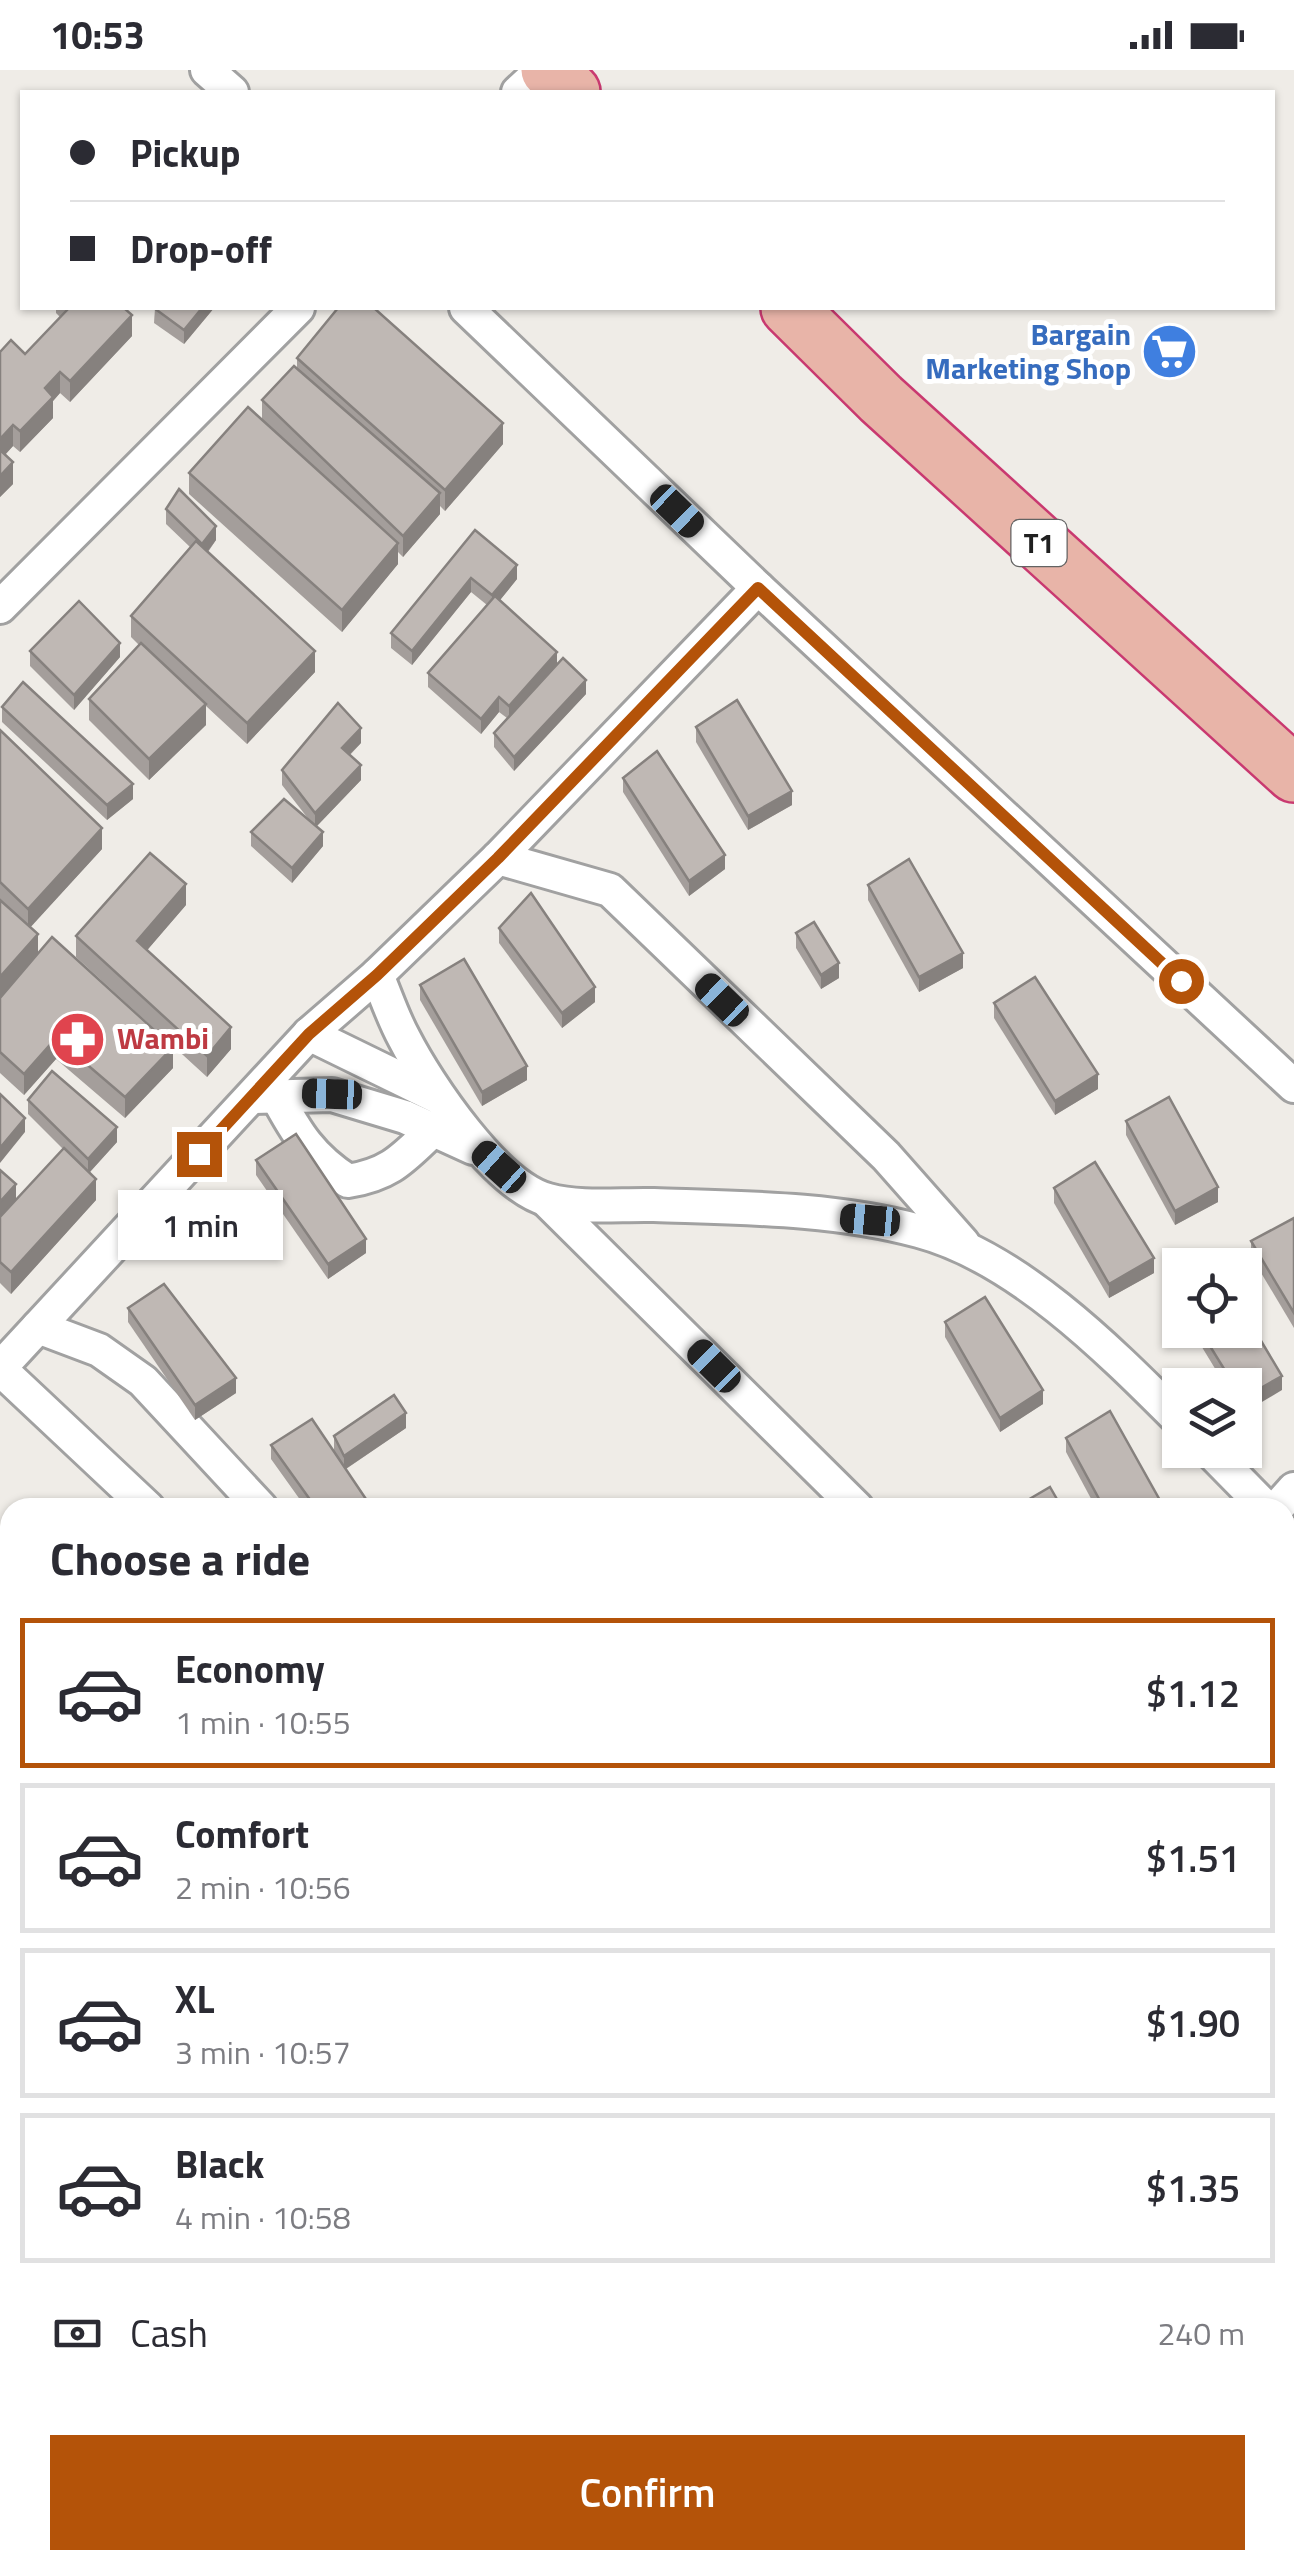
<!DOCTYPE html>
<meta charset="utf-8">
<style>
:root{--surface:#fff;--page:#f2f2f3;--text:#2b2b33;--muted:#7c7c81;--line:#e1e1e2;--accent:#b45309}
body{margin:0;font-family:"Titillium Web",sans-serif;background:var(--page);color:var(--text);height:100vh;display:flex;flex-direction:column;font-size:38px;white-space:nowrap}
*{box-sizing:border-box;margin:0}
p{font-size:32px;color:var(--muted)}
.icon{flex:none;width:55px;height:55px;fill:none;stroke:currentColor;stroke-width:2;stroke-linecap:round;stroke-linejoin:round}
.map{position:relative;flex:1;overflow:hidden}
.side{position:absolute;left:0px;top:1428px;width:1295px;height:1072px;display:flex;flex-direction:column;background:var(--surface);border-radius:30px 30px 0 0;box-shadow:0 2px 8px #0004}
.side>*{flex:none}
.banner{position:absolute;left:20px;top:20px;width:1255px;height:220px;border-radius:0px;box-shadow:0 2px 8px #0004;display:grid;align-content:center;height:220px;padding:0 50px;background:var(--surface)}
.tools{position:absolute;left:1162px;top:1178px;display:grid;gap:20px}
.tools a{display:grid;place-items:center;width:100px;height:100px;border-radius:0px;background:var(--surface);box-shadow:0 2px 8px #0004;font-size:50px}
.end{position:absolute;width:45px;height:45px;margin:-22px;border:12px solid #b45309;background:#fff;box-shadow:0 0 0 5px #fff}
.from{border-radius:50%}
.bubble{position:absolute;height:70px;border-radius:0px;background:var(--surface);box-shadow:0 2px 8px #0004;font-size:32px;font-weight:600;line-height:70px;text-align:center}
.car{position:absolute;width:30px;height:60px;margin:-30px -15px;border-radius:12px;box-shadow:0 0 8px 2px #0007;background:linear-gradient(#222 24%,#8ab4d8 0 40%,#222 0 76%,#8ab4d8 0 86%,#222 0)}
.banner b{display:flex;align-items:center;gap:35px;height:95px;font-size:38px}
.banner b+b{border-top:2px solid var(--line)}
.banner i{width:25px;height:25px;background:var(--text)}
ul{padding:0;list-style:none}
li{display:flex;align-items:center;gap:30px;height:150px;margin:0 20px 15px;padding:0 30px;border:5px solid var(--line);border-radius:0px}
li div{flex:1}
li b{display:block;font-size:38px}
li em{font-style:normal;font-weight:600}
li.on{border-color:var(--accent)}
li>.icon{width:90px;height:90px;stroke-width:1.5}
h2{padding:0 50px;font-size:45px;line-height:120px}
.pay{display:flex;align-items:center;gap:25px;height:110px;padding:0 50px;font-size:38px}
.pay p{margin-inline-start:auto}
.cta{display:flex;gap:20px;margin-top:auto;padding:20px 50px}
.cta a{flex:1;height:115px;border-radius:0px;background:var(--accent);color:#fff;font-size:40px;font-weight:600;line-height:115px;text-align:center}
.status{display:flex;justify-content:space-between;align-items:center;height:70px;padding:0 50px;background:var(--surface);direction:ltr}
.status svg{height:28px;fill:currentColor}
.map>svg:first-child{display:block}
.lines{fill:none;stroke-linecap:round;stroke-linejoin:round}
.service-casing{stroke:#a1a1a1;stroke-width:20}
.minor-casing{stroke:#a1a1a1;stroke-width:38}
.trunk-casing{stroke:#c93970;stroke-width:60}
.service{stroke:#fff;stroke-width:15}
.minor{stroke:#fff;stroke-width:32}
.trunk{stroke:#e8b4a8;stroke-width:55}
.wall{fill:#a49e9b}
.shaded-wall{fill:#86817e}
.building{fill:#bfb8b4;stroke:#86817e;stroke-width:2.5}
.route{stroke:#b45309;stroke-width:12}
.labels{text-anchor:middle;stroke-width:10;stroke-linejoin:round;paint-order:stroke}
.shield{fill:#fff;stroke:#636363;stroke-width:2.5}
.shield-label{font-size:28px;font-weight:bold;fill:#202020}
.shop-label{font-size:30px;font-weight:bold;fill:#366cbe;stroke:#fff;text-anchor:end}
.health-label{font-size:30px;font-weight:bold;fill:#be3a42;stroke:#fff;text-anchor:start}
</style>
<div class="status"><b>10:53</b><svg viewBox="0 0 49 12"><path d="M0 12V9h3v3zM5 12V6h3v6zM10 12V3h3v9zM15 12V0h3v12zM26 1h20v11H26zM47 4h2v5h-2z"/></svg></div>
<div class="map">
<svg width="1294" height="2498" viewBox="0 0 1294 2498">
<rect width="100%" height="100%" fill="#efece7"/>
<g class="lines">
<defs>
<path id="service" d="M1285,2107L1294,2109"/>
<g id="minor">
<path d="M207,0L232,22"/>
<path d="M518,22L542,0"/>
<path d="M466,238L758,518L1294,1016"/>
<path d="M0,537L298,238"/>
<path d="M498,788L610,820L886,1086L963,1173"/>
<path d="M377,905C386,926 393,948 404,968C428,1015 496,1116 548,1130C581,1139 620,1134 654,1135C741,1138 834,1138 919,1161C1017,1187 1109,1280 1180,1351"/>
<path d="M309,964L438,1027"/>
<path d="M276,1025C297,1064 311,1087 348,1111C392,1104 404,1087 435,1058"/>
<path d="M252,1027L332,1025L405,1047L473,1078"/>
<path d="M546,1130L857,1438"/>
<path d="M38,1257L99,1280L143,1311L261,1438"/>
<path d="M0,1298L309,964L377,905L498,788L758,518"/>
<path d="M0,1299L148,1438"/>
<path d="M1209,1380L1266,1438"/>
<path d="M1277,1438L1294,1419"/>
<path d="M0,1535L10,1545"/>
<path d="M0,1991L10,2000"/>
<path d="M0,2466L10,2475"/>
<path d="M27,2490L36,2498"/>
<path d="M192,2498L199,2490"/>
</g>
<g id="trunk">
<path d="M549,0L572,22"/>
<path d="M789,238L881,329L1294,704"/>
</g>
</defs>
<use href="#service" class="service-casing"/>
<use href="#minor" class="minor-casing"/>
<use href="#trunk" class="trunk-casing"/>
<use href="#service" class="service"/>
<use href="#minor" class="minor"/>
<use href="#trunk" class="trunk"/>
</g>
<g class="wall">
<path d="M56,238H124L132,266L70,332L60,323L53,331V348L20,382L13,376L5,385L13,414L0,427V282L25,284L60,247L56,243Z"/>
<path d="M155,238H214L184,274L154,253Z"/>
<path d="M297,288L503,374L445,441L440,436V444L403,487L398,482V494L342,562L189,424V403L262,350V330L297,298Z"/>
<path d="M166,439L216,470L208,482L315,602L247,674L206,636V655L149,710L89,650V629L139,575L131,567V546L190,477L166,454Z"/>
<path d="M475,460L517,509L500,530L586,624L514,701L494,677V663L507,648L499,642L481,664L428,617V603L487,535L471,522L412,595L391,578V563Z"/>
<path d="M30,581L120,587L74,640L30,596Z"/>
<path d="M2,637L133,729L107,750L2,652Z"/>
<path d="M696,657L792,735L748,760L696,672Z"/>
<path d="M0,660L102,779L30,857L38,883L173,998L125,1048L56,989L24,1025L0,1003Z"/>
<path d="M361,673L350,685L361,710L316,757L323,776L292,813L251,776V762L310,751L282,715V700Z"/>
<path d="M623,708L725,799L689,826L623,722Z"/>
<path d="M868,815L963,898L919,922L868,830Z"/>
<path d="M186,835L147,880L231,979L207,1007L76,887V866Z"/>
<path d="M499,858L595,932L562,958L499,873Z"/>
<path d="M796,863L839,908L821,919L796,878Z"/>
<path d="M420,915L527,1010L482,1036L420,930Z"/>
<path d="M994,933L1098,1019L1055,1045L994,948Z"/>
<path d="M28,1030L117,1072L90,1102L96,1130L11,1224L0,1213V1100L16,1130L63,1079L28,1044Z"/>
<path d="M1126,1051L1218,1132L1175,1155L1126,1065Z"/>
<path d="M256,1090L366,1183L328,1209L256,1105Z"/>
<path d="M1054,1118L1154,1203L1109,1228L1054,1133Z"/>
<path d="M1294,1148V1258L1251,1186V1171Z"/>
<path d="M128,1238L236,1323L195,1350L128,1252Z"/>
<path d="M945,1252L1043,1334L1000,1362L945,1267Z"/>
<path d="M1194,1260H1245L1282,1320L1245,1315H1225L1194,1264Z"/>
<path d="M406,1358L346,1399L372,1438H306L271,1389V1375L334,1380V1366Z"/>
<path d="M1066,1368L1162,1438H1096L1066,1382Z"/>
<path d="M6,1587L5,1678L0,1672V1591Z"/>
<path d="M0,2043L10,2052V2253L0,2244Z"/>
<path d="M10,2406V2428L6,2425V2410Z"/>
<path d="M76,2490H112L105,2498H85Z"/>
</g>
<g class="shaded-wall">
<path d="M202,238H214L184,274V260Z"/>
<path d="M132,245V266L70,332V311Z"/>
<path d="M60,302V323L53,331V348L20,382V361L45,318Z"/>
<path d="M503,353V374L445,441V420Z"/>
<path d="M13,355V376L0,390V369Z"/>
<path d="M13,392V414L0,427V406Z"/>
<path d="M440,423V444L403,487V466Z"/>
<path d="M216,456V470L202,489V474Z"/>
<path d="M398,473V494L342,562V540Z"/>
<path d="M517,495V509L492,540V525Z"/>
<path d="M471,508V522L412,595V581Z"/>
<path d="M120,573V587L74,640V625Z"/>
<path d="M315,581V602L247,674V653Z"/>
<path d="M557,582V596L509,651V636Z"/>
<path d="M586,610V624L514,701V687Z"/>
<path d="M499,627V642L481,664V649Z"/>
<path d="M206,634V655L149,710V689Z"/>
<path d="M361,658V673L342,692V678Z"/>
<path d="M361,695V710L315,758V743Z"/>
<path d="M133,714V729L107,750V735Z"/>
<path d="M792,721V735L748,760V746Z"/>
<path d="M102,758V779L28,860V839Z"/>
<path d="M323,762V776L292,813V798Z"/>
<path d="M725,785V799L689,826V811Z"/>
<path d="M186,814V835L137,892V871Z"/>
<path d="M38,864V892L0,935V907Z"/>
<path d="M963,883V898L919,922V907Z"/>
<path d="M839,893V908L821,919V905Z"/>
<path d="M595,917V932L562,958V943Z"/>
<path d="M231,957V979L207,1007V986Z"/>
<path d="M56,968V989L24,1025V1004Z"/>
<path d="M173,977V998L125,1048V1027Z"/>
<path d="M527,996V1010L482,1036V1022Z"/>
<path d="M1098,1004V1019L1055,1045V1031Z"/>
<path d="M25,1048V1062L0,1093V1078Z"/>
<path d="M117,1057V1072L88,1104V1089Z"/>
<path d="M96,1109V1130L11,1224V1202Z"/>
<path d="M16,1114V1135L0,1153V1132Z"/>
<path d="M1218,1117V1132L1175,1155V1141Z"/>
<path d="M366,1169V1183L328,1209V1194Z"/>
<path d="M1154,1188V1203L1109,1228V1214Z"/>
<path d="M1282,1306V1320L1245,1342V1327Z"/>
<path d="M236,1308V1323L195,1350V1335Z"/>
<path d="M1043,1320V1334L1000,1362V1348Z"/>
<path d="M406,1343V1358L344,1400V1386Z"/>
<path d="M10,1659V1673L5,1678V1663Z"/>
<path d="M10,2119V2140L0,2150V2129Z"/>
<path d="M10,2271V2285L0,2297V2282Z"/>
<path d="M98,2490H112L105,2498H95V2493Z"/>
</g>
<g class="building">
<path d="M69,238H124L132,245L70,311L60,302L45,318L53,327L20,361L13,355L0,369V282L11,270L25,284Z"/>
<path d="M154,238H202L184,260Z"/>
<path d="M338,238H374L503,353L445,420L297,288Z"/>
<path d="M294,296L440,423L403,466L262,330Z"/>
<path d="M248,337L398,473L342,540L189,403Z"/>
<path d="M0,380L13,392L0,406Z"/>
<path d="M179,419L216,456L202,474L166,439Z"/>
<path d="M475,460L517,495L492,525L471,508L412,581L391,563Z"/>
<path d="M196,471L315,581L247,653L131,546Z"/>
<path d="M495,526L557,582L509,636L499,627L481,649L428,603Z"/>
<path d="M79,531L120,573L74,625L30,581Z"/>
<path d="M141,573L206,634L149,689L89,629Z"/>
<path d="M563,588L586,610L514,687L494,663Z"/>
<path d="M23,612L133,714L107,735L2,637Z"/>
<path d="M737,630L792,721L748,746L696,657Z"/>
<path d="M338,633L361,658L342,678L361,695L315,743L282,700Z"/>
<path d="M0,660L102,758L28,839L0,812Z"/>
<path d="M657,681L725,785L689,811L623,708Z"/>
<path d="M284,729L323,762L292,798L251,762Z"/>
<path d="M150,783L186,814L137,871L231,957L207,986L76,866Z"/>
<path d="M909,789L963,883L919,907L868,815Z"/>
<path d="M531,823L595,917L562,943L499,858Z"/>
<path d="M0,830L38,864L0,907Z"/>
<path d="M814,852L839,893L821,905L796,863Z"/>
<path d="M52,867L173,977L125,1027L56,968L24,1004L0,982V928Z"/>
<path d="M464,889L527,996L482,1022L420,915Z"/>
<path d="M1035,907L1098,1004L1055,1031L994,933Z"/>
<path d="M52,1001L117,1057L88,1089L28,1030Z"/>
<path d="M0,1024L25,1048L0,1078Z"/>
<path d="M1169,1027L1218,1117L1175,1141L1126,1051Z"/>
<path d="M296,1064L366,1169L328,1194L256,1090Z"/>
<path d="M64,1078L96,1109L11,1202L0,1192V1147Z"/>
<path d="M1095,1092L1154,1188L1109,1214L1054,1118Z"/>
<path d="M0,1100L16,1114L0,1132Z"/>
<path d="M1294,1148V1243L1251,1171Z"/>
<path d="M164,1214L236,1308L195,1335L128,1238Z"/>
<path d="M985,1227L1043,1320L1000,1348L945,1252Z"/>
<path d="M1245,1244L1282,1306L1245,1327V1315H1234L1200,1260H1245Z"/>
<path d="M394,1325L406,1343L344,1386L334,1366Z"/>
<path d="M1110,1341L1162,1434L1157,1438H1104L1066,1368Z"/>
<path d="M312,1349L372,1438H316L271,1375Z"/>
<path d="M1050,1417L1062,1438H1014Z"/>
<path d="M6,1587L10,1592V1659L5,1663L0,1657V1591Z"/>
<path d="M0,2043L10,2052V2119L0,2129Z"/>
<path d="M10,2129V2232L0,2223V2140Z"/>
<path d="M0,2245L10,2254V2271L0,2282Z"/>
</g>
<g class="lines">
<path class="route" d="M199,1084L309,964L377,905L498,788L758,518L1181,911"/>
</g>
<defs>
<symbol id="supermarket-disc" viewBox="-11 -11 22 22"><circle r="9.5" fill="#3f7fe0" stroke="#fff"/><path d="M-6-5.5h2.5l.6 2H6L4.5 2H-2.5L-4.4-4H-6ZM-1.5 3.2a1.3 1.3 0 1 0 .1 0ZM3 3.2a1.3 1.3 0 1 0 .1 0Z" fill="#fff"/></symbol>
<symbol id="pharmacy-disc" viewBox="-11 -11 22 22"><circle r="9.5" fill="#e0444e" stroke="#fff"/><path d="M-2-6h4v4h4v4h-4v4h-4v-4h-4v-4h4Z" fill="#fff"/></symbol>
</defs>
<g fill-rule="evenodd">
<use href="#supermarket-disc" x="1138" y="250" width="63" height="63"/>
<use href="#pharmacy-disc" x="46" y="938" width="63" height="63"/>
</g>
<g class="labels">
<rect class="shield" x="1011.5" y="450" width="55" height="46" rx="8"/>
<g class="shield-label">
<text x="1039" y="483">T1</text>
</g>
<g class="shop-label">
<text x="1131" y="275">Bargain<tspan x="1131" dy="34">Marketing Shop</tspan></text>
</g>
<g class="health-label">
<text x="117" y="979">Wambi</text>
</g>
</g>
</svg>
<div class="tools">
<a><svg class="icon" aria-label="locate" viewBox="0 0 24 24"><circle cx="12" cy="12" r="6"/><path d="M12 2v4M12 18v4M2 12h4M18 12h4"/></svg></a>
<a><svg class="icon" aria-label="layers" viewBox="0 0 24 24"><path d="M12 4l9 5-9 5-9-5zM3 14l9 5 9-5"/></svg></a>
</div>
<i class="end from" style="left:1181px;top:911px"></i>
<i class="end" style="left:199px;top:1084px"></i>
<div class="bubble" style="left:118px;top:1120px;width:165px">1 min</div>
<i class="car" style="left:677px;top:441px;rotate:134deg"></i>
<i class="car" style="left:722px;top:930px;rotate:314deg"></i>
<i class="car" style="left:332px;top:1024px;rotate:272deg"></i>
<i class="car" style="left:499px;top:1097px;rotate:312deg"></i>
<i class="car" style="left:870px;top:1150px;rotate:275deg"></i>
<i class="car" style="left:714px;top:1296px;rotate:315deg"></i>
<div class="banner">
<b><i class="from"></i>Pickup</b>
<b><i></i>Drop-off</b>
</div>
<section class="side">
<h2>Choose a ride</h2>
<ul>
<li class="on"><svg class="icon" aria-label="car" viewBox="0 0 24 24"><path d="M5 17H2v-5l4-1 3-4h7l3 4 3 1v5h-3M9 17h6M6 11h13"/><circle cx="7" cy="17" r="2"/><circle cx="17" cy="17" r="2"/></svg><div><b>Economy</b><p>1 min · 10:55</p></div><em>$1.12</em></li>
<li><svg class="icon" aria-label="car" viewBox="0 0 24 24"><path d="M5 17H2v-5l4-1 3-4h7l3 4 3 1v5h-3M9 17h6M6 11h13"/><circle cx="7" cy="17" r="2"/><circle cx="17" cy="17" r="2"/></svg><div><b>Comfort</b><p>2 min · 10:56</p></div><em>$1.51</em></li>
<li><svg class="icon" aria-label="car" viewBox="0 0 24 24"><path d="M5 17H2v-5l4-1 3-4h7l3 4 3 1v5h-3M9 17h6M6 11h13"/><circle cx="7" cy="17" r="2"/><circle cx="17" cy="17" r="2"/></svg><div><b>XL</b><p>3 min · 10:57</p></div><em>$1.90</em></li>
<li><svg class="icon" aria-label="car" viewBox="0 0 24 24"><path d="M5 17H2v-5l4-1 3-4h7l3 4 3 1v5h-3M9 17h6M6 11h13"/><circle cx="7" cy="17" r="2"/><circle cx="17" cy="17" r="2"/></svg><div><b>Black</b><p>4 min · 10:58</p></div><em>$1.35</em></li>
</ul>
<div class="pay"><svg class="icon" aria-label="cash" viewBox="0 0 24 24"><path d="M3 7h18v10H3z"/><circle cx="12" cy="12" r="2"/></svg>Cash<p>240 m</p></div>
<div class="cta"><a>Confirm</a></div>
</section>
</div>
